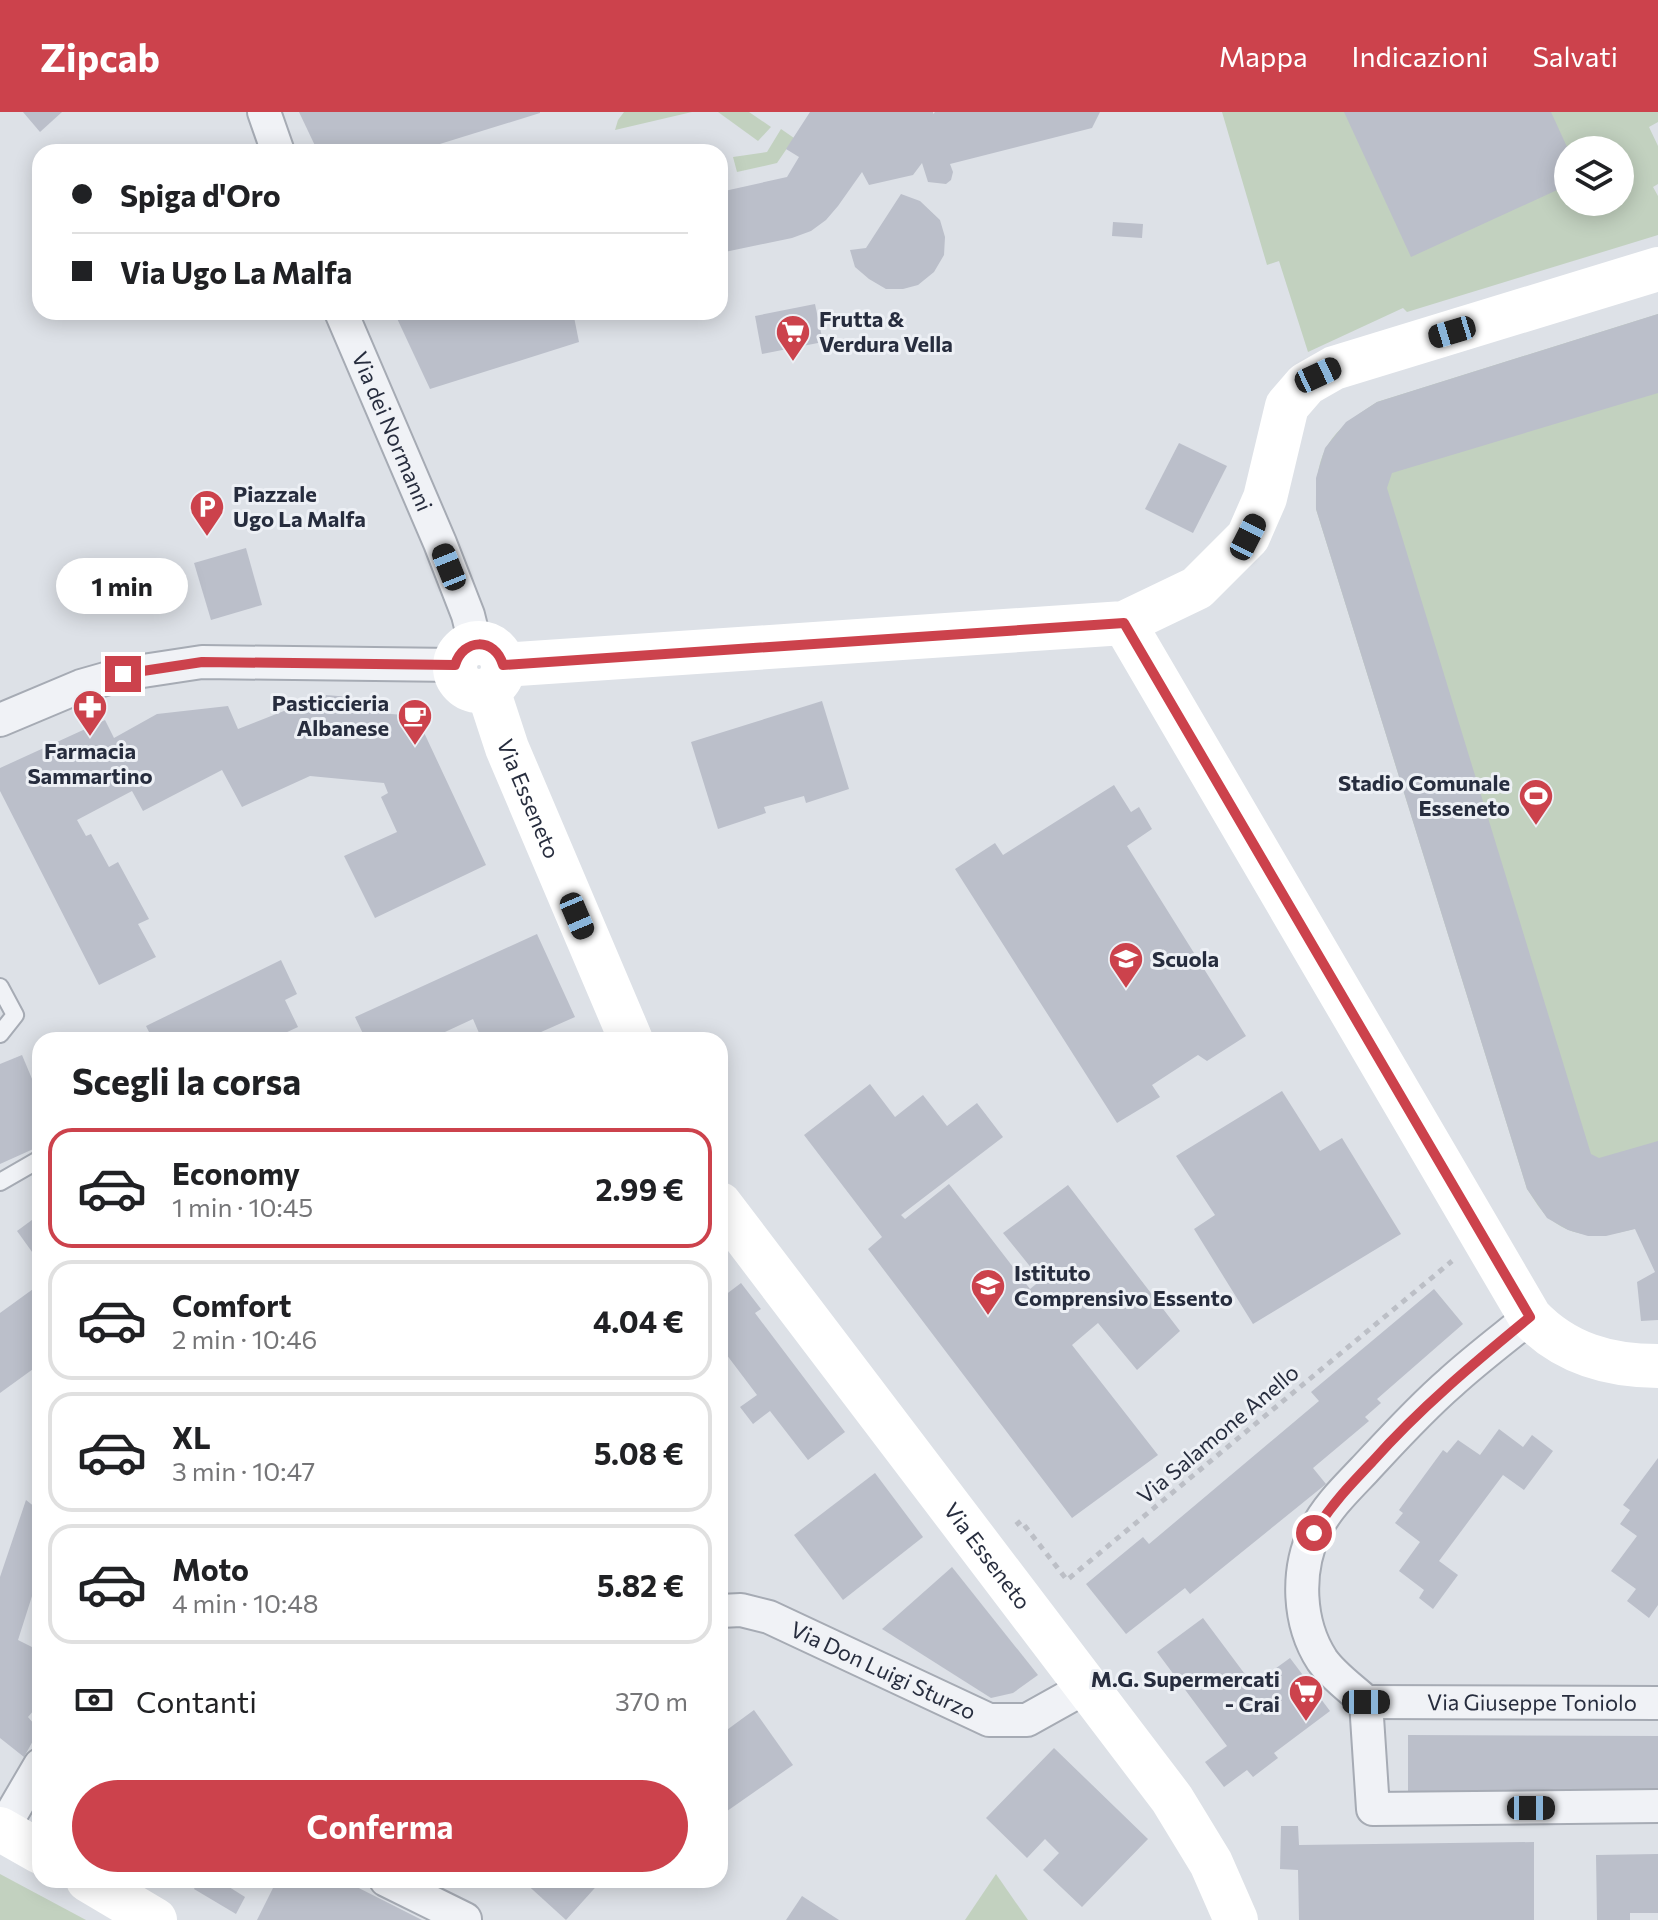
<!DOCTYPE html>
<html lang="it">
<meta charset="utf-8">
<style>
:root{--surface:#fff;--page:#f2f2f2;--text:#202124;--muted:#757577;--line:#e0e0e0;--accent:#cc424c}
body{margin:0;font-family:Commissioner,sans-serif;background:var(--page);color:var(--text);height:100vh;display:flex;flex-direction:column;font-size:30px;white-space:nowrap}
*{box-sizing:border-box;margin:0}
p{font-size:26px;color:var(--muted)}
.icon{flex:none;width:44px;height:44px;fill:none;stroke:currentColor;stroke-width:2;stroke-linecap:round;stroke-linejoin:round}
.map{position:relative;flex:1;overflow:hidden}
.side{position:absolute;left:32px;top:920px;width:696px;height:856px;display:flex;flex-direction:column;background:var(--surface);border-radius:24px;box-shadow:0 4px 20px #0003}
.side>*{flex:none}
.banner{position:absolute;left:32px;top:32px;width:696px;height:176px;border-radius:24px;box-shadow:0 4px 20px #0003;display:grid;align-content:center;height:176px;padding:0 40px;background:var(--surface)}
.tools{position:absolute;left:1554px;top:24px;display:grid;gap:16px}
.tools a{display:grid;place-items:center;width:80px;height:80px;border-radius:50%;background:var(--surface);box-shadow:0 4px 20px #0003;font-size:40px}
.end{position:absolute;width:36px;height:36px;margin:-18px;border:10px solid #cc424c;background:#fff;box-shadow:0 0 0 4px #fff}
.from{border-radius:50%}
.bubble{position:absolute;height:56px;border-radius:28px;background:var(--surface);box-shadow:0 4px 20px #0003;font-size:26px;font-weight:700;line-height:56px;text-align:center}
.car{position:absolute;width:24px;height:48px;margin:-24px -12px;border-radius:10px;box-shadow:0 0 6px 2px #0007;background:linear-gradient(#222 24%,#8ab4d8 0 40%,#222 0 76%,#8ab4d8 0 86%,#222 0)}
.banner b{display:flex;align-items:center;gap:28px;height:76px;font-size:30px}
.banner b+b{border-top:2px solid var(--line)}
.banner i{width:20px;height:20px;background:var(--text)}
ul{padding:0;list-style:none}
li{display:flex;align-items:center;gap:24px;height:120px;margin:0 16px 12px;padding:0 24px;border:4px solid var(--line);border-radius:24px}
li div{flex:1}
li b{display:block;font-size:30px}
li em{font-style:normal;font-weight:700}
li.current{border-color:var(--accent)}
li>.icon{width:72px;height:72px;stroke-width:1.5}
h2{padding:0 40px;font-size:36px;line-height:96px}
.pay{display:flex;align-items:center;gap:20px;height:88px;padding:0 40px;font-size:30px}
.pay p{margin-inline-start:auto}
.action{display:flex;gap:16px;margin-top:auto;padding:16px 40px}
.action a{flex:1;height:92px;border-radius:48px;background:var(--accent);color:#fff;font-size:32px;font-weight:700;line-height:92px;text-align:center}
header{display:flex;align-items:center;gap:48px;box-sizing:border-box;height:112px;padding:0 40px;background:var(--accent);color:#fff}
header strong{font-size:38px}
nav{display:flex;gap:44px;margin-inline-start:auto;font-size:28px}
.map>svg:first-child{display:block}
.green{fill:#c2d1bf;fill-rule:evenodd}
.building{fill:#bbbfca}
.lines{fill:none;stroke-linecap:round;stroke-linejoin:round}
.lane-casing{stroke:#a6abb4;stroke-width:20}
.street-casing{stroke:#a6abb4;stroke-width:36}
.path{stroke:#bcbfc6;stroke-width:5;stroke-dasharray:6 6;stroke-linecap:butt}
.lane{stroke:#f0f2f6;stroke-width:16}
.street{stroke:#f0f2f6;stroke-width:32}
.secondary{stroke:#fff;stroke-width:44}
.route{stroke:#cc424c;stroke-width:10}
.labels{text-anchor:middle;stroke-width:6;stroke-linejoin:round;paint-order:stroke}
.poi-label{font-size:22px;font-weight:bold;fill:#272d3e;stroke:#edf0f5;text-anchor:start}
.street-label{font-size:22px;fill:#272d3e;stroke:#edf0f5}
</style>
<header>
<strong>Zipcab</strong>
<nav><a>Mappa</a><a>Indicazioni</a><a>Salvati</a></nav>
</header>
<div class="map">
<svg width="1658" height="1808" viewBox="0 0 1658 1808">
<rect width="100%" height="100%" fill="#dde1e7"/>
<g class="green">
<path d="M624,0H692L615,18L618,8Z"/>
<path d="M718,0H749L771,15L758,29Z"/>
<path d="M1222,0H1658V10L1649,15L1658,34V72L1653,75L1658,84V123L1407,200L1403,196L1308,240L1279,149L1267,153ZM1568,38H1620V90H1568Z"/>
<path d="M781,17L794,26L777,51L737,60L733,45L767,40Z"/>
<path d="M1658,202V1110C1621,1121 1584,1134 1550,1107C1541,1100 1534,1087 1527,1077L1316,397C1315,338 1328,321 1377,290Z"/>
<path d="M0,1762L86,1808H0Z"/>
<path d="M996,1762L1028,1808H965Z"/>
</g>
<g class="building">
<path d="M23,0H62L40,20Z"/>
<path d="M299,0H540V1L414,40H318Z"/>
<path d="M810,0H933V2L935,0H1100L1092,16L950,52L953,60L951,68L946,72L928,70L922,51L913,63L869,73L862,60L838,94L826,108L811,119L792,126L720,141V80L787,65L799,45L786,37Z"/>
<path d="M1344,0H1551L1568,37V73L1411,145Z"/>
<path d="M901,82L920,89L940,108L945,125L944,143L934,160L918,173L903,177H886L869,167L855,155L850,138L866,136Z"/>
<path d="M1113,110L1143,112L1142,126L1112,124Z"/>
<path d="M815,192L823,230L762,242L755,204Z"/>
<path d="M394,200H573L579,230L430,277Z"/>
<path d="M1658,202V281L1392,361L1387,376L1591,1042L1599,1046L1658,1029V1208L1641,1209L1637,1170L1655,1160L1635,1117L1606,1124H1588L1568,1118L1547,1106L1527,1077L1316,397V366L1325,336L1346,310L1377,290Z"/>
<path d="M1179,331L1227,354L1193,421L1145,397Z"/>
<path d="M246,436L262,493L211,508L194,451Z"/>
<path d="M326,583L350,585V599L405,603L406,613L420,612L486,753L375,806L344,744L397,720L381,685L388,681L384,671L310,664L242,695L222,658L143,699L132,679L77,708L86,724L91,722L109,755L118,750L149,807L138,812L156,845L99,873L0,679V656L105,608L114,626L157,602L228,594L238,617L294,595L324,597Z"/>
<path d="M822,589L849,677L806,691L804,684L764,695L766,701L718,717L691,630Z"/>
<path d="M1114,673L1131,700L1139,695L1152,717L1127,734L1246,924L1207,949L1198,943L1152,973L1160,985L1117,1011L955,757L995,731L1003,743Z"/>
<path d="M537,822L575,905L523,928H482L473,907L432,926L434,928H366L355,905Z"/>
<path d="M281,848L297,882L285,888L298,915L270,928H153L146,914Z"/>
<path d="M22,943L40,986V1034L0,1052V952Z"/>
<path d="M870,972L895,1005L923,983L947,1014L977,991L1003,1025L901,1103L905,1107L949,1072L1030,1177L1041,1168L1003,1121L1068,1073L1180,1219L1137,1258L1098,1211L1072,1233L1158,1343L1072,1406L868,1137L882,1125L804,1023Z"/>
<path d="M1282,979L1320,1039L1342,1026L1401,1122L1253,1212L1194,1117L1215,1103L1176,1044Z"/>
<path d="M40,1102V1151L17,1119Z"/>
<path d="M741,1171L761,1197L755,1201L845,1320L808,1348L770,1299L753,1312L740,1295L757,1283L720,1234V1187Z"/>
<path d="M40,1172V1252L0,1281V1201Z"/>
<path d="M1434,1177L1463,1212L1377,1287L1381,1291L1365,1305L1369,1309L1313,1356L1326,1372L1190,1482L1185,1476L1126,1522L1086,1472L1143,1425L1149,1432L1319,1289L1311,1280Z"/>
<path d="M1499,1317L1523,1335L1532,1323L1553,1339L1524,1378L1503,1363L1439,1449L1458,1463L1433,1497L1419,1486L1424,1478L1399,1459L1420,1430L1395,1411L1403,1401L1399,1398L1443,1338L1447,1341L1458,1328L1480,1343Z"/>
<path d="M1658,1346V1493L1649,1506L1627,1489L1636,1477L1611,1459L1637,1424L1620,1412L1630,1398L1623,1393Z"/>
<path d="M875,1361L923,1425L843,1488L794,1423Z"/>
<path d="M26,1388L40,1399V1459L18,1528L40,1539V1591L28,1605L39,1618L24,1645L0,1626V1465Z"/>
<path d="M952,1455L1038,1563L1013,1581L991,1586L882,1517Z"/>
<path d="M1203,1506L1253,1573L1290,1546L1330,1599L1274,1641L1278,1646L1253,1665L1247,1658L1224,1675L1205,1650L1227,1634L1157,1540Z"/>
<path d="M754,1598L793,1653L720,1704V1623Z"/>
<path d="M1408,1623L1658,1624V1682L1408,1683Z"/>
<path d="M1054,1636L1148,1727L1082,1795L1043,1758L1059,1741L1045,1727L1027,1746L986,1706Z"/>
<path d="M1281,1714H1298L1299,1733L1534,1730V1808H1299L1298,1758L1280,1757Z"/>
<path d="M1658,1742V1801H1630V1808H1597L1596,1743Z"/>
<path d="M199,1768H218L245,1785L236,1802L194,1777Z"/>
<path d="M277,1768H343L422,1808H257Z"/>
<path d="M522,1768H602L566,1808Z"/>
<path d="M802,1784L839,1808H786Z"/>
</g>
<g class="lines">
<defs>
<g id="lane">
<path d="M0,875L15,903L0,922"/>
<path d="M0,1070L40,1047"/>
</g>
<g id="street">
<path d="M264,0L278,40"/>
<path id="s1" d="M341,200L440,431L468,503L475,531"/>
<path d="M0,608L81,574L123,562L202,550L455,553"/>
<path id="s2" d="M720,1499L741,1498L769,1505L989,1608H1027L1088,1574"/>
<path d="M1366,1590C1352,1577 1333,1564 1322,1548C1298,1511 1296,1459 1315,1419C1327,1395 1346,1377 1364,1358C1392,1328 1419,1298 1450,1271C1475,1248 1503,1227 1530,1205"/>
<path d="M1366,1590L1373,1697L1658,1694"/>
<path id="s3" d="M1366,1590L1658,1591"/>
<path d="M2,1718L40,1653"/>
<path d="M386,1768L465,1807"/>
</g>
</defs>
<use href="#lane" class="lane-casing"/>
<use href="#street" class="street-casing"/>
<path class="path" d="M1016,1413L1021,1409L1067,1468L1452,1149"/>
<use href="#lane" class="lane"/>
<use href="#street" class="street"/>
<g class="secondary">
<path d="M1124,511L1530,1205C1565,1242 1609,1254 1658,1254"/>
<circle cx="479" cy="555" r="24"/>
<path d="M503,553L1124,511L1197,476L1248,425L1265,386L1287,294L1306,272L1334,256L1658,157"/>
<path id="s4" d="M488,578L507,636L631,928"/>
<path id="s5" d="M720,1092L1172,1687L1211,1751L1236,1808"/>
<path d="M0,1717L40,1740"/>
<path d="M88,1768L155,1808"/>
</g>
</g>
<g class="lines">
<path class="route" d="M123,562L202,550L455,553C463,526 495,525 503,553L1124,511L1530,1205C1474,1251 1420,1296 1372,1350C1350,1373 1330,1394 1314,1421"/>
</g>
<defs>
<symbol id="supermarket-pin" viewBox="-11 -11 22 30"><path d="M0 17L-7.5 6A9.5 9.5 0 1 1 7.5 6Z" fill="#cc424c" stroke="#edf0f5"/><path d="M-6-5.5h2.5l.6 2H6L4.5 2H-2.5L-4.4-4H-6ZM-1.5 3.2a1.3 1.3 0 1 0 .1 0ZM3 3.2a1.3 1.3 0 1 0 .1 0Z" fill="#fff"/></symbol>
<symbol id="parking-pin" viewBox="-11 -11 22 30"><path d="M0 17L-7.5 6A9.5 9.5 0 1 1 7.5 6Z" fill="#cc424c" stroke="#edf0f5"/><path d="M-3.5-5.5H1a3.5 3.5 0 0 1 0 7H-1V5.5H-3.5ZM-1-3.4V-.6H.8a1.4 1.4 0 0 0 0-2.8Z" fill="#fff"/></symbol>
<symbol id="pharmacy-pin" viewBox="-11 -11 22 30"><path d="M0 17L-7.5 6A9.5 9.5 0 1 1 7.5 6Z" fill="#cc424c" stroke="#edf0f5"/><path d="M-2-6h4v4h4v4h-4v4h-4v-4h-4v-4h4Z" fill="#fff"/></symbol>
<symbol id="cafe-pin" viewBox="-11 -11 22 30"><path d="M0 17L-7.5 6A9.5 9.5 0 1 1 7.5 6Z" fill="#cc424c" stroke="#edf0f5"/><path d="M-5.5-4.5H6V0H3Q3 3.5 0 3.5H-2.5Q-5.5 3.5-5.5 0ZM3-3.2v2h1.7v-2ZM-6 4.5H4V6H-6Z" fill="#fff"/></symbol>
<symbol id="stadium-pin" viewBox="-11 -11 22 30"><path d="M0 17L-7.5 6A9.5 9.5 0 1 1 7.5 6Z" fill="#cc424c" stroke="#edf0f5"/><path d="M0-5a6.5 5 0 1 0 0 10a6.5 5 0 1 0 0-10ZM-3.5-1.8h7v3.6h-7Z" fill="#fff"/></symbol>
<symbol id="school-pin" viewBox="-11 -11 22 30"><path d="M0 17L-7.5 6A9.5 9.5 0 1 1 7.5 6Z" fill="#cc424c" stroke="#edf0f5"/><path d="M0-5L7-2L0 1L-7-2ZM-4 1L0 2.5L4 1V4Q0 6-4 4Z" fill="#fff"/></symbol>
</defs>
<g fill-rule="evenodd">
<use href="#supermarket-pin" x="773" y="200" width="40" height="54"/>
<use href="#parking-pin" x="187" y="375" width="40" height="54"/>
<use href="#pharmacy-pin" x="70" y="575" width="40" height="54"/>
<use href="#cafe-pin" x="395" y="584" width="40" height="54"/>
<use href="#stadium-pin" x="1516" y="664" width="40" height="54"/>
<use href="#school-pin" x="1106" y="827" width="40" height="54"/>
<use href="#school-pin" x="968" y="1154" width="40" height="54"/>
<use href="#supermarket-pin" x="1286" y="1560" width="40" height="54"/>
</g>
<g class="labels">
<g class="poi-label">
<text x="819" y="215">Frutta &amp;<tspan x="819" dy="25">Verdura Vella</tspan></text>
<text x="233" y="390">Piazzale<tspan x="233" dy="25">Ugo La Malfa</tspan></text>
<text x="389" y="599" text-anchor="end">Pasticcieria<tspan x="389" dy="25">Albanese</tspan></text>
<text x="90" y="647" text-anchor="middle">Farmacia<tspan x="90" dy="25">Sammartino</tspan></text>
<text x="1510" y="679" text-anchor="end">Stadio Comunale<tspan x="1510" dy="25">Esseneto</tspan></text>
<text x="1152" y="855">Scuola</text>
<text x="1014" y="1169">Istituto<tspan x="1014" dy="25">Comprensivo Essento</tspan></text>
<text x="1280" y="1575" text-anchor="end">M.G. Supermercati<tspan x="1280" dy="25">- Crai</tspan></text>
</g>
<g class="street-label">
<text dy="8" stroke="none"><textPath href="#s1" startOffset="130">Via dei Normanni</textPath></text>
<text dy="8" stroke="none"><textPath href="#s4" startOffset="116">Via Esseneto</textPath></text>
<text transform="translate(1218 1322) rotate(-40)" y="8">Via Salamone Anello</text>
<text dy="8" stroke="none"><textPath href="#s5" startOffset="442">Via Esseneto</textPath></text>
<text dy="8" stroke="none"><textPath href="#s2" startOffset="176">Via Don Luigi Sturzo</textPath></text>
<text dy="8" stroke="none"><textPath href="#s3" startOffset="166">Via Giuseppe Toniolo</textPath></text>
</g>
</g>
</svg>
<div class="tools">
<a><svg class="icon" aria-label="layers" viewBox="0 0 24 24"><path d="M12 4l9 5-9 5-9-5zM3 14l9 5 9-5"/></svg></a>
</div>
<i class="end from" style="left:1314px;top:1421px"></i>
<i class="end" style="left:123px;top:562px"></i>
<div class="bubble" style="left:56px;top:446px;width:132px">1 min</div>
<i class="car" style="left:1452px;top:220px;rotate:253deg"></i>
<i class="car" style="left:1318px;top:263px;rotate:65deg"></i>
<i class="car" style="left:1248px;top:425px;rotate:27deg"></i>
<i class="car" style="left:449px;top:455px;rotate:338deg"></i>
<i class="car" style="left:577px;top:804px;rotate:157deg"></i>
<i class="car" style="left:1366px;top:1590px;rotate:90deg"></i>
<i class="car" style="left:1531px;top:1696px;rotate:90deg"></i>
<div class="banner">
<b><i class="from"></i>Spiga d'Oro</b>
<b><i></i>Via Ugo La Malfa</b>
</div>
<section class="side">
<h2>Scegli la corsa</h2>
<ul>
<li class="current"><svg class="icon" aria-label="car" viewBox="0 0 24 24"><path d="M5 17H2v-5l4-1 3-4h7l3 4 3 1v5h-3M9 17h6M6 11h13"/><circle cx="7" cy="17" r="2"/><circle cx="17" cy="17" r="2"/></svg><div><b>Economy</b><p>1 min · 10:45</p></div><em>2.99 €</em></li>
<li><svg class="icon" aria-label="car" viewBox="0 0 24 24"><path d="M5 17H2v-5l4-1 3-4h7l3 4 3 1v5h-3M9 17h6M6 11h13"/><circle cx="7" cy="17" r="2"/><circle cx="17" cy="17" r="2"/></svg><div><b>Comfort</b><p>2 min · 10:46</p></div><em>4.04 €</em></li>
<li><svg class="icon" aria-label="car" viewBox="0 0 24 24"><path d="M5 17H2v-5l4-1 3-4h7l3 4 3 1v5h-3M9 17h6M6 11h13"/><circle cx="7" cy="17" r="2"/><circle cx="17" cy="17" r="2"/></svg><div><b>XL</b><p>3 min · 10:47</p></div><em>5.08 €</em></li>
<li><svg class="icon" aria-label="car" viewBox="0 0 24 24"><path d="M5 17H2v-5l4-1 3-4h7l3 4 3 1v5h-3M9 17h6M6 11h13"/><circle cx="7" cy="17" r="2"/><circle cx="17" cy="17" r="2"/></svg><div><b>Moto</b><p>4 min · 10:48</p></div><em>5.82 €</em></li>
</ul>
<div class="pay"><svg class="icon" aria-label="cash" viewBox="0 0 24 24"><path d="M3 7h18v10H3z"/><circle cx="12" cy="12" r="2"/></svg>Contanti<p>370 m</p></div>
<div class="action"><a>Conferma</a></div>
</section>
</div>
